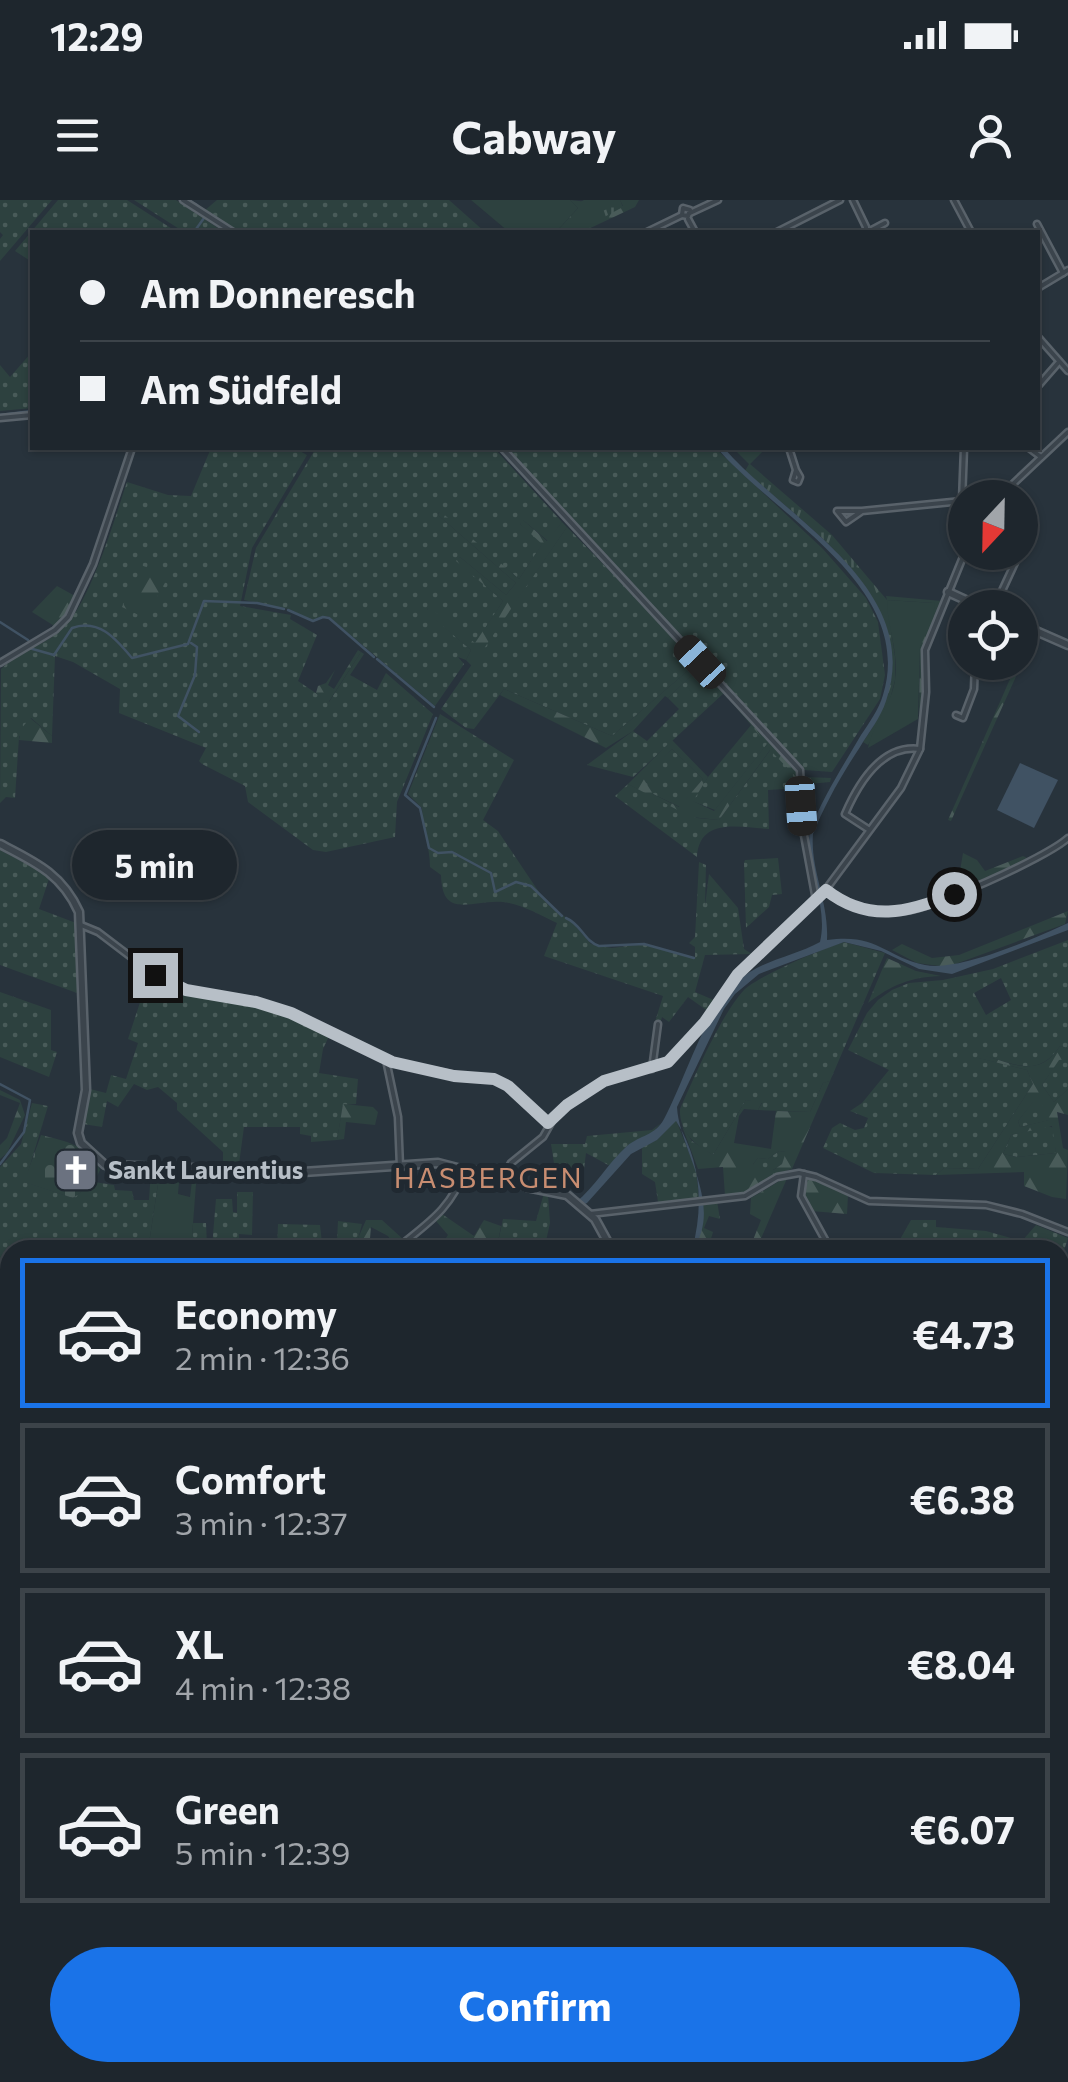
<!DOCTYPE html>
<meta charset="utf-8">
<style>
:root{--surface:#1e262d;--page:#2b3239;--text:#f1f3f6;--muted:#a1a5aa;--line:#3c4349;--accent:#1a73e8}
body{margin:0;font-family:Commissioner,sans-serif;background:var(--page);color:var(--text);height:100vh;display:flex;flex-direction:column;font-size:38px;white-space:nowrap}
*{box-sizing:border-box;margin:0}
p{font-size:32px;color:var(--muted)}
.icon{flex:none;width:55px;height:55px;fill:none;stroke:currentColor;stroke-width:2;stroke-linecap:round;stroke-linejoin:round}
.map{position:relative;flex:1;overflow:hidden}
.details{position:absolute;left:0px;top:1040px;width:1070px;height:842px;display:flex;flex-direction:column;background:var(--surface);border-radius:30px 30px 0 0;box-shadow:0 2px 8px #0004,0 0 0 2px var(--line)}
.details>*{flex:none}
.top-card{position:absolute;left:30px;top:30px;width:1010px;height:220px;border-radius:0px;box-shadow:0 2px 8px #0004,0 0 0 2px var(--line);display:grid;align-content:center;height:220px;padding:0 50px;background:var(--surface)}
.needle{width:65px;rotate:202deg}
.fabs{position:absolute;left:948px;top:280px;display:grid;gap:20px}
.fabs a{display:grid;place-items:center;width:90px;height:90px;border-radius:50%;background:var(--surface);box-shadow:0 2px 8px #0004,0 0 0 2px var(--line);font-size:50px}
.end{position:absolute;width:45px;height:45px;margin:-22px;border:12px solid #b7bfc7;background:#111;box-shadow:0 0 0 5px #111}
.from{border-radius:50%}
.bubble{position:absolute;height:70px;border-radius:35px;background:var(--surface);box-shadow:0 2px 8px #0004,0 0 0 2px var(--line);font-size:32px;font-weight:700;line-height:70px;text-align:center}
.car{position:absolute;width:30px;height:60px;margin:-30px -15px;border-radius:12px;box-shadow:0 0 8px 2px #0007;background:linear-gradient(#222 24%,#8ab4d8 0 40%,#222 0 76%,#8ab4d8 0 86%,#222 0)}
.top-card b{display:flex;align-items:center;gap:35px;height:95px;font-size:38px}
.top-card b+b{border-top:2px solid var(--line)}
.top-card i{width:25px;height:25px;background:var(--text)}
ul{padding:18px 0 0;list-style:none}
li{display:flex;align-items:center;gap:30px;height:150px;margin:0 20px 15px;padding:0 30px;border:5px solid var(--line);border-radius:0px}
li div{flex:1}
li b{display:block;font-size:38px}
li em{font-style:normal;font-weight:700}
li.active{border-color:var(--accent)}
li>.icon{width:90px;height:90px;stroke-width:1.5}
.action{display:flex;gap:20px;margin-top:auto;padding:20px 50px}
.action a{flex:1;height:115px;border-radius:60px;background:var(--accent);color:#fff;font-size:40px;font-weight:700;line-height:115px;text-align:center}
.status{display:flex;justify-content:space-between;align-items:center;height:70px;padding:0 50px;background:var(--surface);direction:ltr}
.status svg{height:28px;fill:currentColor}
header{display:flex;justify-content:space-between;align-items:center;height:130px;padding:0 50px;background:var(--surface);font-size:45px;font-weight:700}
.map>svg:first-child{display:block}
.grass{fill:url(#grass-dots);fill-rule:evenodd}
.forest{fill:url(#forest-firs);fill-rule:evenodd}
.cemetery{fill:url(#cemetery-stones)}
.park{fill:url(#park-tufts)}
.garden{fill:#2d413f}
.water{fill:#405263}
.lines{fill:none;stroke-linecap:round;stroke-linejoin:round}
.stream{stroke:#405263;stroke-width:2.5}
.minor-casing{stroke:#59626a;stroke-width:9}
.tertiary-casing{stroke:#59626a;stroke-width:11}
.secondary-casing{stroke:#59626a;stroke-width:12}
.minor{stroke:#3b444c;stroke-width:4}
.tertiary{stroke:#3b444c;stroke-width:6}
.secondary{stroke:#4a545f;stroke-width:8}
.route{stroke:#b7bfc7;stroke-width:12}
.labels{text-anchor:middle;stroke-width:10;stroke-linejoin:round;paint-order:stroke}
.poi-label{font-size:25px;font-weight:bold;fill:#b7bfc7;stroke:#202931;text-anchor:start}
.neighbourhood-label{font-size:28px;letter-spacing:2.5px;fill:#c88d71;stroke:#202931}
</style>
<div class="status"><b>12:29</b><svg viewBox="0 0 49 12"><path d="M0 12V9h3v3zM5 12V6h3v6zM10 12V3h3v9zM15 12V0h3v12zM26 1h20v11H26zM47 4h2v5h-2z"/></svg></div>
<header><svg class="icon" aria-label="menu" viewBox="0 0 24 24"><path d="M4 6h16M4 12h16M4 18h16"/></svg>Cabway<svg class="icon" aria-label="person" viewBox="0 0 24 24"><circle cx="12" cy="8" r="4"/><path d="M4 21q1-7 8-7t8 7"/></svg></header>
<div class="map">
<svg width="1068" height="1882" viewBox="0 0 1068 1882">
<defs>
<pattern id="grass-dots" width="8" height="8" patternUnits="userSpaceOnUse" patternTransform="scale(2.5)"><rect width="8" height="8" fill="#2d413f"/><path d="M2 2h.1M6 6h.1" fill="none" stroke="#495b59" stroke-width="1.8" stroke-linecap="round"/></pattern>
<pattern id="forest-firs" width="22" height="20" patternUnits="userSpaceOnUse" patternTransform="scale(2.5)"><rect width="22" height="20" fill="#2d413f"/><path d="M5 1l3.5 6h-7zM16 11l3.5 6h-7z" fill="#495b59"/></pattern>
<pattern id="cemetery-stones" width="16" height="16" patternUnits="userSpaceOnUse" patternTransform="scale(2.5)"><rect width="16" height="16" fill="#2d413f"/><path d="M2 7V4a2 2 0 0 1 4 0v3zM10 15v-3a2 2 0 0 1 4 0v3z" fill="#495b59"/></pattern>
<pattern id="park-tufts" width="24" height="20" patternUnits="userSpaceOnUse" patternTransform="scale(2.5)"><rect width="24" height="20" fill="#2d413f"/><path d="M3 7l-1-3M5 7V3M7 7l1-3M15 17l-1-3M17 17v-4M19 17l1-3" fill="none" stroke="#495b59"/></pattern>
</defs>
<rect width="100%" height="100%" fill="#28333c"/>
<g class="grass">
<path d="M0,0H52L0,61V39L3,35L0,32Z"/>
<path d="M58,0H127L177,32H32V62L15,51Z"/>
<path d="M134,0H176L224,32H184Z"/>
<path d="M217,0H449L485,32H237L204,11Z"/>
<path d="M32,152V208L0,211V165L10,177Z"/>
<path d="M211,248H261L267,251L270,248H294L307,255L252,348L240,406L291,415L290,419L317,435L298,481L329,502L361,452L364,454L350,475L377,490L386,473L433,514L397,602L395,637L326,652L313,650L248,602L245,586L202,564L199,561L206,548L119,513L120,489L73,462L55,456L52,536L31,518L19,537L15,598L6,597L0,603L1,469C18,452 42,446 60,431C90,406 114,320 127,282L168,295L191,296Z"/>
<path d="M316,248H494L562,322L548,341L523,320L520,324L543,343L519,379L439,312L438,315L516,383L506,395L460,357L457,361L503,401L475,444L428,408L427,412L471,450L466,460L458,457L464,464L435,506L328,416L312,420L289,409L244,400L256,348Z"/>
<path d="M505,248H715L823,349L866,398L878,422L885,475L880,499L832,572L804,570Z"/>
<path d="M567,327L698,462L612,536L504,489L474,529L466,528L441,509Z"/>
<path d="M698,469L724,493L633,577L587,565L633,531L647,541L679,509L668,498Z"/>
<path d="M440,514L514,560L483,620L498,631L547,704L571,721L591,744L612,748L643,744L695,759V747L689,743L695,737L699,662L706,665L705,706L709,674L738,708L744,749L752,754L705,755L695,792L716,801L709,812L688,797L669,822L662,817L660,824L655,822L663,796L544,756L557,723C540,715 521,704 503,702C473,699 442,721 441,675L430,667C430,647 422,628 422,608L408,594Z"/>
<path d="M752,524L768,543L715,610L692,601L708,577Z"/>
<path d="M672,549L703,579L680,607L653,594L642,577Z"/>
<path d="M771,549L801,582L800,588L768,590L769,629C740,627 699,617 697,657L615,596L628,584L697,618L719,620Z"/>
<path d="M0,650L50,676L39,709L76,723L77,793L0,765Z"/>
<path d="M778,658L782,694L772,695L769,707L746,728L744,663L745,660Z"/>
<path d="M1068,740V849L1060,846C1037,881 1012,861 979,855V858L1027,870L1033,884L978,969L944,968L936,975L874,973L823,948L832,928L840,923L855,930L864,928L868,918L850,911L862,903L889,870L848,850L867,813L878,800L892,790L909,783L943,780L993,769ZM1001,778L1011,800L986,815L974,793Z"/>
<path d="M844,742L885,753L830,881L823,883L810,912L758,910L762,903L746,900L713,955C695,945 679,932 680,909C695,876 720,816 744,790C758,776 824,748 844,742Z"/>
<path d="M149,775L182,792L278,811L330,834L323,849L319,873L358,879L356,904L343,905L337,940L311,942V936L300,934V927H244L239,964H223V952L177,910V903L158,887L147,890L134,884L118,907L107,901L102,927L83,924L90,889L106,893L111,875L126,879L138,843L128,839Z"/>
<path d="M0,792L51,810V850L57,852L49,877L0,857Z"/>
<path d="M1059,859H1068V889L1054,902L1042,885Z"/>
<path d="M1038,895L1050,920L1020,927L1018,921Z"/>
<path d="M32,903L48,906L25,982L73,998L94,982L114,985L115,990L132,991L134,1000H149L151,971H160L148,1050H10V1334L0,1339V967L21,944Z"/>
<path d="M676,920L696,970L699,998L658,1002L655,982L642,974V947L657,940Z"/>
<path d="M661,923L649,936L626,947L610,966L586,953L584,969L555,970L551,944H585L587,936L652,930Z"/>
<path d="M1048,926L1054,928L1056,953L1017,957L1003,954L1011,935Z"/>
<path d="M779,951L787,952L782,964L773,970L775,974L764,983L753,964L758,958L768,959Z"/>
<path d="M237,992H253L252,1035L239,1034L240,1050H191L193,1023H206L207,1046L212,1047L216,999H232L233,1012L237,1013Z"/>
<path d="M544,993L548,994L550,1023L544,1050H474L472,1041L497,1047L503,1019L536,1021Z"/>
<path d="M911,1020H936V1027L986,1031L1022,1041L1036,1025L1068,1038L1060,1063V1050H894Z"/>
<path d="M338,1021L362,1024L357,1043L369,1050H277L278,1024L320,1025L322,1043L337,1041Z"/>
<path d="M1068,1295V1343L1060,1349V1301Z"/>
<path d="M10,1348V1872H306L327,1882H0V1354Z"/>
<path d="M1060,1439L1068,1451V1540L1060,1536L1066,1519L1060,1513Z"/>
<path d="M1060,1861L1064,1882H944L951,1873L993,1875L994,1872H1060Z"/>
</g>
<g class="forest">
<path d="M570,0L623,6L620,0H639L635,7L582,32H556L578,8Z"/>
<path d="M440,311L519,379L542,344L520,324L522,319L547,341L562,322L567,327L472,466L466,460L471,450L426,412L429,407L475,443L503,401L456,361L460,357L506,395L516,383L438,315Z"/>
<path d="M143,366L170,374L145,418L122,407Z"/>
<path d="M57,386L75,396L67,415L56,427L32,412Z"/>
<path d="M886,396L942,401L921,457L923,490L919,516L920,447L934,403L887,400Z"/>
<path d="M358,450L361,452L328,503L316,493L318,486L326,483L335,470L328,485L334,489Z"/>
<path d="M698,462L800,576L801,582L770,550L719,620L691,617L628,584L672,540L708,577L693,601L714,611L767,544L724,493L698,469L668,498L665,496L633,531L606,548L500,495L504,489L612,536ZM672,549L703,579L679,607L653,594L643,578Z"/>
<path d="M1014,470L1018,472L951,621L948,620Z"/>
<path d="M30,518L52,536V543L19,540L21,529Z"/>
<path d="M805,577L831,578L830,582L809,584L815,593L804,630Z"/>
<path d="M963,653L977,660L985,671L1023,656L1031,660L957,689Z"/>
<path d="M1068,711L1065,724L947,767L917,763L892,750L902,744L932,758L959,755Z"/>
<path d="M887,758L916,771L941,776C911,777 891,785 868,803Z"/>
<path d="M1060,846L1068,849V859L1059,860L1042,885L1054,902L1068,889V915L1057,912L1063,948L1068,950L1066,999L1052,997L1024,986V972L936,975L944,968L978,969L1033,884L1027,870L978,858L979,854C1012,863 1038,880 1060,846ZM1038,896L1049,920L1020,927L1018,921ZM1052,926L1056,953L1017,957L1003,954L1011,935Z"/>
<path d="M830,881L792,969L775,974L772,971L782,964L786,952L779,951L768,959L758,958L753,964L764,974V983L745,994L725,996L723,967L698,969L682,926L692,941L713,955L746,900L762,902L758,910L744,909L739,916L734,943L771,949L776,911L810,912L823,883Z"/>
<path d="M0,890L20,900L25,915L7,953L0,959V945L7,938L20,903L0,895Z"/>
<path d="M343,904L373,907L378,912L375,925L346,922L344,939L337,940Z"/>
<path d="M788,976L756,1050H749L761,1020L750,1014L751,998Z"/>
<path d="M808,977L848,995L847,1014L811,1011L803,993Z"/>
<path d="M717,1001L720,1019L709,1016L704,1028L713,1032L710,1042L712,1050H694L702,1021V1003Z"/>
<path d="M442,1014L474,1036L484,1020L501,1026L497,1047L473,1041L474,1050H438L448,1035L436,1021Z"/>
<path d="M366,1020H382L404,1040L395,1047L388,1036L371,1027L369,1050L356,1043Z"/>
<path d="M1060,1587L1068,1590V1882H1064C1057,1847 1056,1808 1068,1774L1060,1770Z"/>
</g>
<path class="cemetery" d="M41,935C64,941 90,945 100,970L94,982L73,998L24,982Z"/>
<g class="park">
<path d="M584,0H620L623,7L591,24L579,3Z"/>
<path d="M733,248H766L750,264L832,335L887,400L895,457V480L887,511L868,545L863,542C948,423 827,343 745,271L749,264Z"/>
<path d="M1068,1618V1771L1060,1769V1628Z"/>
<path d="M376,1873H553V1882H370Z"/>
</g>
<g class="garden">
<path d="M471,0H570L578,8L556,32H509Z"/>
<path d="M887,400L935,403L932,421L920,447L918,519L868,548C873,525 891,506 895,480C899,452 887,426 887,400Z"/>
<path d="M160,971L180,972L178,994L190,997L193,972H197L191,1050H148Z"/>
</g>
<g class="water">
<path d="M717,248H724C784,318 925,387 886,501C881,517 869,532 860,547C842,574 825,604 813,634C810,669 829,702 827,740C878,733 883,756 925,765C959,772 1036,738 1068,723V730L952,774L919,769L881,751L844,742L759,774L735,794L724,809L677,907C679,949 725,1006 692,1050C704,1006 701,960 676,921L657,940L631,954L587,1003L578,1007L575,1003C595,987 608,963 627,946C640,935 655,936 664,919C685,880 704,812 737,782C760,760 793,757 820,742C829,704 804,667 810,630C823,597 843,566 861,535C869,523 879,509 883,495C916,387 775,316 717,248Z"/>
<path d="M1020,563L1058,580L1034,628L997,610Z"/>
<path d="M377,1872L411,1873L414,1882H369Z"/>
<path d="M451,1873H536L534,1882H453Z"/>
</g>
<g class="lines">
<g class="stream">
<path d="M188,0L197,5"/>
<path d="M194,32L204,18"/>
<path d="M0,215L32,211"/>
<path d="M505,248L693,450"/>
<path d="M624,383L639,399"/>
<path d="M288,410L313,421L323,417L329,418L374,457"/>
<path d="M0,422L28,440"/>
<path d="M191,443L197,447L195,475L178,516L199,532"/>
<path d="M29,448L54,455L72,428C99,418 116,439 132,458L188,444L204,401L257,403L284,409"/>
<path d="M377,459L434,507"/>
<path d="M436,518L405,595L420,608L429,648L438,653L452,652L491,673L495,692L516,682L531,686L562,716"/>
<path d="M566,718C581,724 584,741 599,746L644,744L694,758"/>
<path d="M0,884L30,900L24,932L0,964"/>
<path d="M1060,1621L1068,1612"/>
<path d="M0,1713L10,1745"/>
<path d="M0,1767L10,1769"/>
<path d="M188,1872L189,1882"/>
</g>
<defs>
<g id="minor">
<path d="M183,0L233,32"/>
<path d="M853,0L866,27V32"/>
<path d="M954,0L971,32"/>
<path d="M683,8L690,10L688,16L682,15Z"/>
<path d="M690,13L718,0"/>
<path d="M688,19L695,32"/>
<path d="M1037,24L1063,73"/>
<path d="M647,32L682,15"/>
<path d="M777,32L840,0"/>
<path d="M868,32L885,23"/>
<path d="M1038,88L1068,70"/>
<path d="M1038,137L1068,171"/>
<path d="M1038,186L1058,163"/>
<path d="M0,218L32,215"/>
<path d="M502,248L800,570L803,630L816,700"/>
<path d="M789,248L796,270L793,280L798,282L800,277L796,270"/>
<path d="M964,248L962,301L965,312"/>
<path d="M1029,248L1041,257"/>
<path d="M998,298L1068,232"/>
<path d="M862,311H837L846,322L862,311L962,301"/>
<path d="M1020,339L1024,343L1020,351"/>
<path d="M994,408L1020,352"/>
<path d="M0,463L55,430L68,417L93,364L132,248"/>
<path d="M956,515L963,518L974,489L975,462"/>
<path d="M868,629L845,614C858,584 881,544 920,549"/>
<path d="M826,690C846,706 874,713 899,712C928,711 1046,658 1068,638"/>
<path d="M81,725L98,732L148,770L185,790L256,803L291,813L391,862L470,878L494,879L508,886L548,923"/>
<path d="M386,860L398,917L400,967"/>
<path d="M652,869L658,824"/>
<path d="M804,974L801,996L829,1047L827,1050"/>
<path d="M503,977L511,963L543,937L556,914L585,892L604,881L668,862L705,823L738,774L824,692L901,588L920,549L926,492L925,450L965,352"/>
<path d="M590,1014L745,996L777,977L799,973L816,977L869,1001L986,1005L1022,1014L1068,1032"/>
<path d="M395,1050C427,1023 449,1012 465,970"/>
<path d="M1060,1225L1068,1235"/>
<path d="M1060,1584L1068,1587"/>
</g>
<g id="tertiary">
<path d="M948,392L983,408"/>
<path d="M1020,424L1068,445"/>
<path d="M0,644C35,662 62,674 79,712L86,890L78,933L81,943L105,965L303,972L438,963L465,970L495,973L527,987L567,995L595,1019L612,1050"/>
</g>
<g id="secondary">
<path d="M1060,1186L1068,1178"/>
<path d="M558,1882V1872"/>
</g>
</defs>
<use href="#minor" class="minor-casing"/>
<use href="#tertiary" class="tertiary-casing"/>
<use href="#secondary" class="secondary-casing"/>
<use href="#minor" class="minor"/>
<use href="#tertiary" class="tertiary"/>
<use href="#secondary" class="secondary"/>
</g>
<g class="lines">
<path class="route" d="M155,775L186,790L256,802L291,813L392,862L454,876L494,879L508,886L548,923L567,905L604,881L668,862L705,822L738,774L826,690C868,723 908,713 954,694"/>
</g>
<defs>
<symbol id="church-square" viewBox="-11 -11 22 22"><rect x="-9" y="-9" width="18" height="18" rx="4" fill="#6b7280" stroke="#202931"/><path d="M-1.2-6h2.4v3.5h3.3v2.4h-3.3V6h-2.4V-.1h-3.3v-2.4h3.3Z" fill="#fff"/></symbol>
</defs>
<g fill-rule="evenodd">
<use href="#church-square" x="51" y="945" width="50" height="50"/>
</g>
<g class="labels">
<g class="poi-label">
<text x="108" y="979">Sankt Laurentius</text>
</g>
<g class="neighbourhood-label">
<text x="489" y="988">HASBERGEN</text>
</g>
</g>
</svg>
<div class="fabs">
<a><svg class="needle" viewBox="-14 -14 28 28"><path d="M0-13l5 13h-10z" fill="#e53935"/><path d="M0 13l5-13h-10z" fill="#a1a5aa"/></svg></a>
<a><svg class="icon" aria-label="locate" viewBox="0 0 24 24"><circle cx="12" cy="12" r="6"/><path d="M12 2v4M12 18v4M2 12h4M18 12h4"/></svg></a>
</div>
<i class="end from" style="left:954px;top:694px"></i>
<i class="end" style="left:155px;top:775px"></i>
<div class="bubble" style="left:72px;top:630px;width:165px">5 min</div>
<i class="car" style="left:700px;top:462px;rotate:317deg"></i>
<i class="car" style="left:801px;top:606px;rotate:176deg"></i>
<div class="top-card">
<b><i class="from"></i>Am Donneresch</b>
<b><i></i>Am Südfeld</b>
</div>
<section class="details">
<ul>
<li class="active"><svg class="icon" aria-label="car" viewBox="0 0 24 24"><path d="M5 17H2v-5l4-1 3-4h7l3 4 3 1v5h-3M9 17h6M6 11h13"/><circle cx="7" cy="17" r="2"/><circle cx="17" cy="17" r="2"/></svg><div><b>Economy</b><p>2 min · 12:36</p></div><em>€4.73</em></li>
<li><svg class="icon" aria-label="car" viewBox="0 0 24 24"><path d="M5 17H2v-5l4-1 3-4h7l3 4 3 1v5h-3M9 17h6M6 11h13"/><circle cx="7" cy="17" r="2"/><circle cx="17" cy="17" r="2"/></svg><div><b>Comfort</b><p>3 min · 12:37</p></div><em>€6.38</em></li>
<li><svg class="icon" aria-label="car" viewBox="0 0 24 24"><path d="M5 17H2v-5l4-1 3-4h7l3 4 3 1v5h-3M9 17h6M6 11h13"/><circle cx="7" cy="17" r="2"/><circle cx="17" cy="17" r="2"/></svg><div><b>XL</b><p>4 min · 12:38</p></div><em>€8.04</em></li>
<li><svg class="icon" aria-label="car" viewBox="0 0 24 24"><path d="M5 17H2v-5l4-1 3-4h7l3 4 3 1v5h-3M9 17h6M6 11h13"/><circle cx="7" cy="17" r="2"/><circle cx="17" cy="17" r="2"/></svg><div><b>Green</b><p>5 min · 12:39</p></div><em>€6.07</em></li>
</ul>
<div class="action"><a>Confirm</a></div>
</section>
</div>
